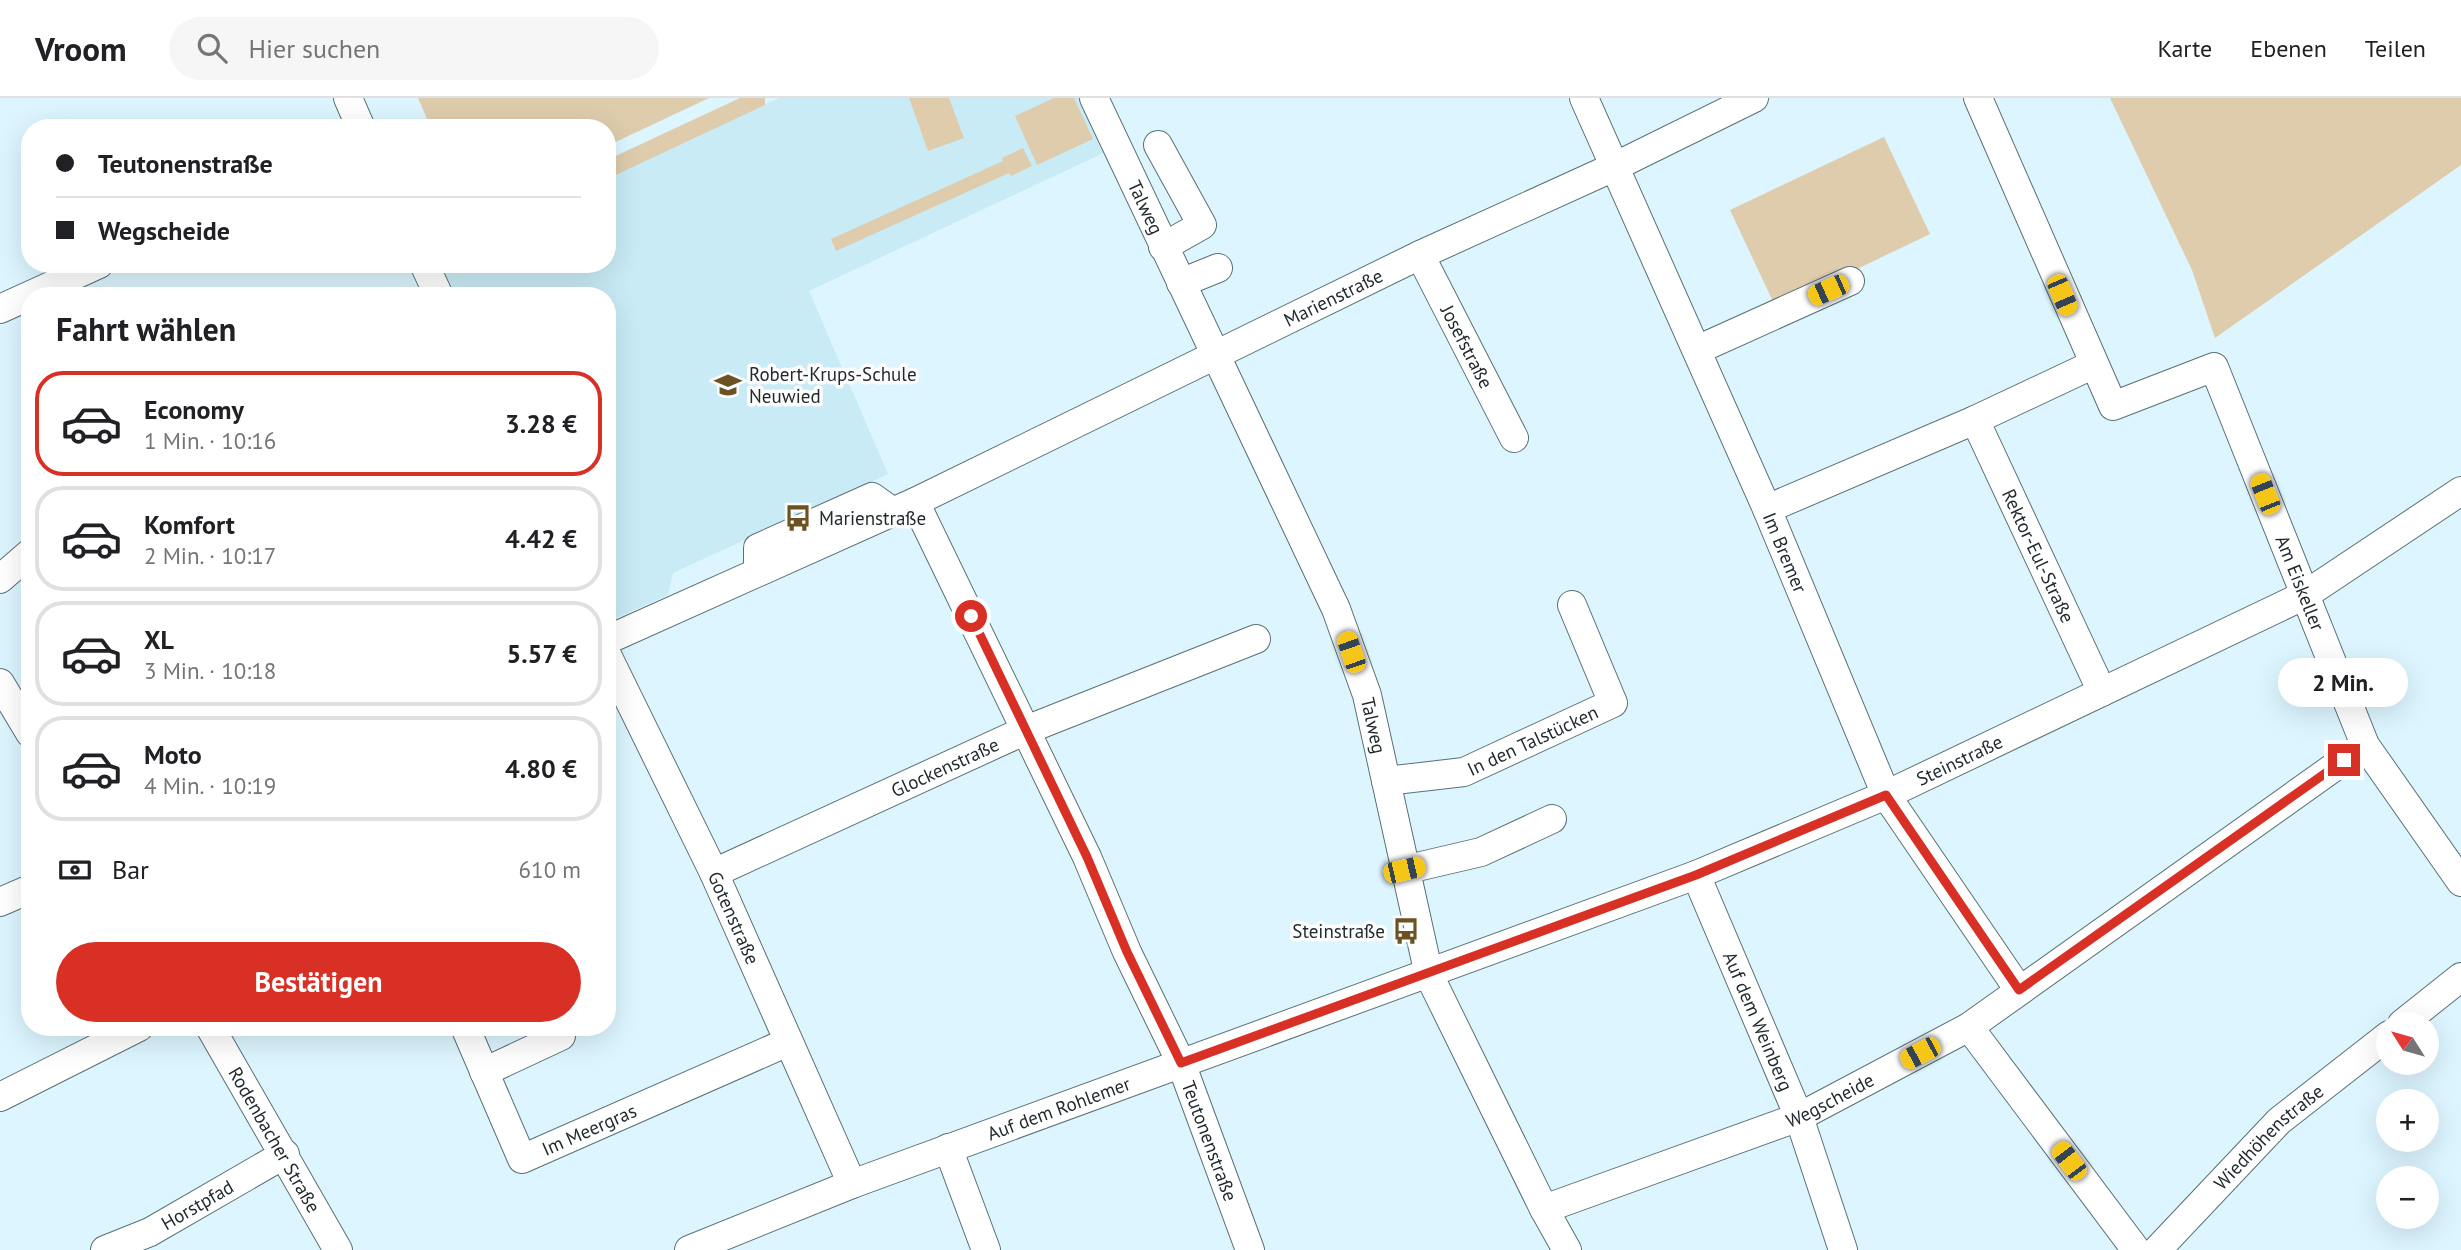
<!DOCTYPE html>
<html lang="de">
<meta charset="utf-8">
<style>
:root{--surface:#fff;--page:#f6f6f6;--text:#202124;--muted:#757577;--line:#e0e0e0;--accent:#d93025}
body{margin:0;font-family:"PT Sans",sans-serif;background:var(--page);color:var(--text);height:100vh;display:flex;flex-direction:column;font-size:26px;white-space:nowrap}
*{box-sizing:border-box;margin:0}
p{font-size:23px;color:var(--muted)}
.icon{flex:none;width:38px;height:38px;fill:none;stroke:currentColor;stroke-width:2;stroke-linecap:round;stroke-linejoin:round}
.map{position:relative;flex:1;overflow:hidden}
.side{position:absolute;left:21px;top:189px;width:595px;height:749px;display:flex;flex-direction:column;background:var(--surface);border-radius:28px;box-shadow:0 7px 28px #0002}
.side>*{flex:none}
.banner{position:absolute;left:21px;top:21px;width:595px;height:154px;border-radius:28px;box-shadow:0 7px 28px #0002;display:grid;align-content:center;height:154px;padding:0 35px;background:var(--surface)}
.needle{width:46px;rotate:307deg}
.tools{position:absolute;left:2376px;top:914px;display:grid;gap:14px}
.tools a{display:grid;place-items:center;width:63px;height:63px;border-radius:50%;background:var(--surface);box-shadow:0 7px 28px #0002;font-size:35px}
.end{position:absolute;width:32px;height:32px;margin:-16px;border:9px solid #d93025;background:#fff;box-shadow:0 0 0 4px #fff}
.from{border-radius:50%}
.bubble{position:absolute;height:49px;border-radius:24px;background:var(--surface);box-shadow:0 7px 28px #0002;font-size:23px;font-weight:700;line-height:49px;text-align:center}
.car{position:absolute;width:21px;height:42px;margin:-21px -10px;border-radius:9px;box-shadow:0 0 5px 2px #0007;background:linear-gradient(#f5c518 24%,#345 0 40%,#f5c518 0 76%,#345 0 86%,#f5c518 0)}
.banner b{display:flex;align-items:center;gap:24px;height:66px;font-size:26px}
.banner b+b{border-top:2px solid var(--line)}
.banner i{width:18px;height:18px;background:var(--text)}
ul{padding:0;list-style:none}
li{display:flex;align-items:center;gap:21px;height:105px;margin:0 14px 10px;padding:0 21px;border:4px solid var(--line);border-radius:28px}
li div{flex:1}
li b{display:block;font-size:26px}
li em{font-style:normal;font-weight:700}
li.on{border-color:var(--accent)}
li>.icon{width:63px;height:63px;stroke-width:1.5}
h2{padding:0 35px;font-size:32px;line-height:84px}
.pay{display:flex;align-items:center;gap:18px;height:77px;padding:0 35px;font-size:26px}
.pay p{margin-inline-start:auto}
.action{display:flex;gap:14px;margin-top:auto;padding:14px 35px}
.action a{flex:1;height:80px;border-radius:42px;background:var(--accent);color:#fff;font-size:28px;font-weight:700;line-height:80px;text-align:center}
header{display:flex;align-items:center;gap:42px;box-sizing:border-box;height:98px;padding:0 35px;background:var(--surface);border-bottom:2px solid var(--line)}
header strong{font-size:33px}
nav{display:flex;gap:38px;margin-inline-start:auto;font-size:24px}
.search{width:490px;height:63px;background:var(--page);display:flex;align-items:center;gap:18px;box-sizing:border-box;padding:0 24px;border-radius:38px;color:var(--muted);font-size:26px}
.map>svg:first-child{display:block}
.built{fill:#c9ebf6}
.green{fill:#deccad}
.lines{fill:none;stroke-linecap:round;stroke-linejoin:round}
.minor-casing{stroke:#597077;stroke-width:30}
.minor{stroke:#fff;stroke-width:28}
.route{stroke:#d93025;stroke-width:9}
.labels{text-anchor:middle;stroke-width:7;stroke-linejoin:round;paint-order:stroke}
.street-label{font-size:19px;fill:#1f282b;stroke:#fdfdfd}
.poi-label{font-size:19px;fill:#1f282b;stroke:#fdfdfd;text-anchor:start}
</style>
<header>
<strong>Vroom</strong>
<div class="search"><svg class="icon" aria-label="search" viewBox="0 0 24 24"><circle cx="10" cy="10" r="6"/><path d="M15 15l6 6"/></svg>Hier suchen</div>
<nav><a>Karte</a><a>Ebenen</a><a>Teilen</a></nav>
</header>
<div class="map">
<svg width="2461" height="1152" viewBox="0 0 2461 1152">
<rect width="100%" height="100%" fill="#dcf5fe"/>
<path class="built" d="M779,0H1085L1110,52L809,193L888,376L673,475L668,497L607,524V198H448L433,166H607V80Z"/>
<g class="green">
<path d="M418,0H709L607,48V30H431Z"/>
<path d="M740,0H765V7L607,81V62Z"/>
<path d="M909,0H949L964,40L928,53Z"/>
<path d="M1054,0H1074L1093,41L1037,67L1015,18Z"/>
<path d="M2110,0H2461V67L2215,240L2192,172Z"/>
<path d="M1884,39L1930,136L1776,210L1730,112Z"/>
<path d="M1023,50L1032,68L1011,78L1009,75L836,153L831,141L1003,63L1002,60Z"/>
</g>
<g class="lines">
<defs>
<g id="minor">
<path d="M348,0L361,30"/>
<path id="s1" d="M1094,0L1336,511L1367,597L1429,877L1544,1111L1567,1152"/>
<path id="s2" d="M1584,0L1767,411L1886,697L2019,892"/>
<path id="s3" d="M1978,0L2113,308L2214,269L2365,647L2461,784"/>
<path d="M1158,47L1202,127L1163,149"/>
<path id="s4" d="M1420,157L1514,340"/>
<path d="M424,166L439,198"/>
<path d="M1181,185L1218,170"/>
<path d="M0,211L99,166"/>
<path d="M1697,252L1850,183"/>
<path id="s5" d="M1975,322L2102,594"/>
<path id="s6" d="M915,404L1087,759L1127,854L1181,965L1250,1152"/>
<path d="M1767,411L1975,322L2092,267"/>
<path d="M758,472V450L872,399L893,414"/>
<path d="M0,481L30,455"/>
<path id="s7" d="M607,542L915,404L1420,157L1616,68L1754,0"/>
<path id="s8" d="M607,557L714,775L852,1086"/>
<path d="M0,585L30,635"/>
<path id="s9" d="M1386,683L1464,674L1613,605L1572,507"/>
<path d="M1404,772L1481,754L1552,721"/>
<path id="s10" d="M714,775L1026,632L1256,541"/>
<path id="s11" d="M1696,777L1799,1019L1843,1152"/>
<path d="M0,804L30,791"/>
<path d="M2402,926L2461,879"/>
<path id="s12" d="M210,929L338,1152"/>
<path id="s13" d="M465,929L522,1061L788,944"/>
<path d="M1969,929L2136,1152"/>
<path d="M484,974L561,938"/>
<path d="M0,999L139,929"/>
<path d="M948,1050L986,1152"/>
<path id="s14" d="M1544,1111L1799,1019L1969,929L2365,647"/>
<path id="s15" d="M105,1152L150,1134L285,1056"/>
<path id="s16" d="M689,1152L852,1086L1696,777L1886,697L2305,497L2461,393"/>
<path id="s17" d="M2157,1152L2279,1023L2389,937"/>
</g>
</defs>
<use href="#minor" class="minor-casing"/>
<use href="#minor" class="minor"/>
</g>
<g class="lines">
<path class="route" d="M971,518L1087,759L1127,854L1181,965L1696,777L1886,697L2019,892L2344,662"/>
</g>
<defs>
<symbol id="school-bare" viewBox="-9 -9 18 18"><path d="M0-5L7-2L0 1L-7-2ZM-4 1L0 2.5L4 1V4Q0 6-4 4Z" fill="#6c5223" stroke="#fdfdfd" stroke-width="2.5" paint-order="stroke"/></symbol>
<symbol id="bus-bare" viewBox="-9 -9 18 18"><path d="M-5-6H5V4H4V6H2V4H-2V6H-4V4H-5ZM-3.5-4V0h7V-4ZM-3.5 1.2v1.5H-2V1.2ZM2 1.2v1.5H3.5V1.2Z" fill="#6c5223" stroke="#fdfdfd" stroke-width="2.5" paint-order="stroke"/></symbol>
</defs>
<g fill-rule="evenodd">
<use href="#school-bare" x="709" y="268" width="38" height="38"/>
<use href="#bus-bare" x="779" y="401" width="38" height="38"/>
<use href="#bus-bare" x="1387" y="814" width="38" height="38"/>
</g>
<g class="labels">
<g class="street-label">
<text dy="7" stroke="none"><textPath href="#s1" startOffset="121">Talweg</textPath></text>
<text dy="7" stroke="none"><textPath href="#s7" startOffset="803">Marienstraße</textPath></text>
<text dy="7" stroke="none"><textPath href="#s4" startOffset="103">Josefstraße</textPath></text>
<text dy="7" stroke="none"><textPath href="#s2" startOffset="497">Im Bremer</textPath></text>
<text dy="7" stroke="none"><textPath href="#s5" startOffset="150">Rektor-Eul-Straße</textPath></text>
<text dy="7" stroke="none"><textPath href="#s3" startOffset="677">Am Eiskeller</textPath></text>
<text dy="7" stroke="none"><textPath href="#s1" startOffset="688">Talweg</textPath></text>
<text dy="7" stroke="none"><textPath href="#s9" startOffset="154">In den Talstücken</textPath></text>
<text dy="7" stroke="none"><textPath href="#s16" startOffset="1362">Steinstraße</textPath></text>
<text dy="7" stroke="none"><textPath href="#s10" startOffset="254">Glockenstraße</textPath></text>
<text dy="7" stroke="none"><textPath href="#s8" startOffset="292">Gotenstraße</textPath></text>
<text dy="7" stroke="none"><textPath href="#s11" startOffset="159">Auf dem Weinberg</textPath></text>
<text dy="7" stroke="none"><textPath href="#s14" startOffset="306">Wegscheide</textPath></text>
<text dy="7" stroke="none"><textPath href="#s16" startOffset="396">Auf dem Rohlemer</textPath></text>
<text dy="7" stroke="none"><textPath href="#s13" startOffset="217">Im Meergras</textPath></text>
<text dy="7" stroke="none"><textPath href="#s12" startOffset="130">Rodenbacher Straße</textPath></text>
<text dy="7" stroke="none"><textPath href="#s17" startOffset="159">Wiedhöhenstraße</textPath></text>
<text dy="7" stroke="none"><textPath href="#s6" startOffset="704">Teutonenstraße</textPath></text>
<text dy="7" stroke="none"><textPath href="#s15" startOffset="103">Horstpfad</textPath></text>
</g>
<g class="poi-label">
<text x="749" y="283">Robert-Krups-Schule<tspan x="749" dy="22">Neuwied</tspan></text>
<text x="819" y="427">Marienstraße</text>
<text x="1385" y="840" text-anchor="end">Steinstraße</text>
</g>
</g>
</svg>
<div class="tools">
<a><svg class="needle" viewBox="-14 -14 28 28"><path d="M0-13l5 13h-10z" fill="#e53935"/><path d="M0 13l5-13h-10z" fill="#757577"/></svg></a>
<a>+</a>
<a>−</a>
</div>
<i class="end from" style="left:971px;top:518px"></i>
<i class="end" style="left:2344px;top:662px"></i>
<div class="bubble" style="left:2278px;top:560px;width:130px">2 Min.</div>
<i class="car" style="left:1828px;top:192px;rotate:246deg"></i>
<i class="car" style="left:2062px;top:197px;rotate:157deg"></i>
<i class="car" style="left:2265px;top:396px;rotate:338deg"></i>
<i class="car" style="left:1351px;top:554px;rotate:341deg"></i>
<i class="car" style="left:1404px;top:772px;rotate:77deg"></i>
<i class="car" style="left:1920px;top:955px;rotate:242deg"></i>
<i class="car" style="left:2069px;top:1063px;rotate:323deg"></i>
<div class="banner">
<b><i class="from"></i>Teutonenstraße</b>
<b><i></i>Wegscheide</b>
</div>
<section class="side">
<h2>Fahrt wählen</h2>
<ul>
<li class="on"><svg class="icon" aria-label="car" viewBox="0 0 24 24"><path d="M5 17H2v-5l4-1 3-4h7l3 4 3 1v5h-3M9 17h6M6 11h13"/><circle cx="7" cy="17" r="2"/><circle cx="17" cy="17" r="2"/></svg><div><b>Economy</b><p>1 Min. · 10:16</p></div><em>3.28 €</em></li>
<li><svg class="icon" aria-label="car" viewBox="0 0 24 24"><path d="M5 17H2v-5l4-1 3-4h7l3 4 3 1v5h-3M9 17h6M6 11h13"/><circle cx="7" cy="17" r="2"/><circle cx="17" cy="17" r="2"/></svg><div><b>Komfort</b><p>2 Min. · 10:17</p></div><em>4.42 €</em></li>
<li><svg class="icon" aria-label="car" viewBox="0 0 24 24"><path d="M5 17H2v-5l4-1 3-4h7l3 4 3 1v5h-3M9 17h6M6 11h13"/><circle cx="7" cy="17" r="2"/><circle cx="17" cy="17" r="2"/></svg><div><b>XL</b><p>3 Min. · 10:18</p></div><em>5.57 €</em></li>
<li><svg class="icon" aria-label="car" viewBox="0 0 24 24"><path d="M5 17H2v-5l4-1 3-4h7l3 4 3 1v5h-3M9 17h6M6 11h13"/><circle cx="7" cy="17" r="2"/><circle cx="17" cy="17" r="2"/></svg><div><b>Moto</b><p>4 Min. · 10:19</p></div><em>4.80 €</em></li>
</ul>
<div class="pay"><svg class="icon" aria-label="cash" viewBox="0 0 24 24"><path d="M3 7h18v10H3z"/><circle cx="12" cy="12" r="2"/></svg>Bar<p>610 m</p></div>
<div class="action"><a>Bestätigen</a></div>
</section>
</div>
